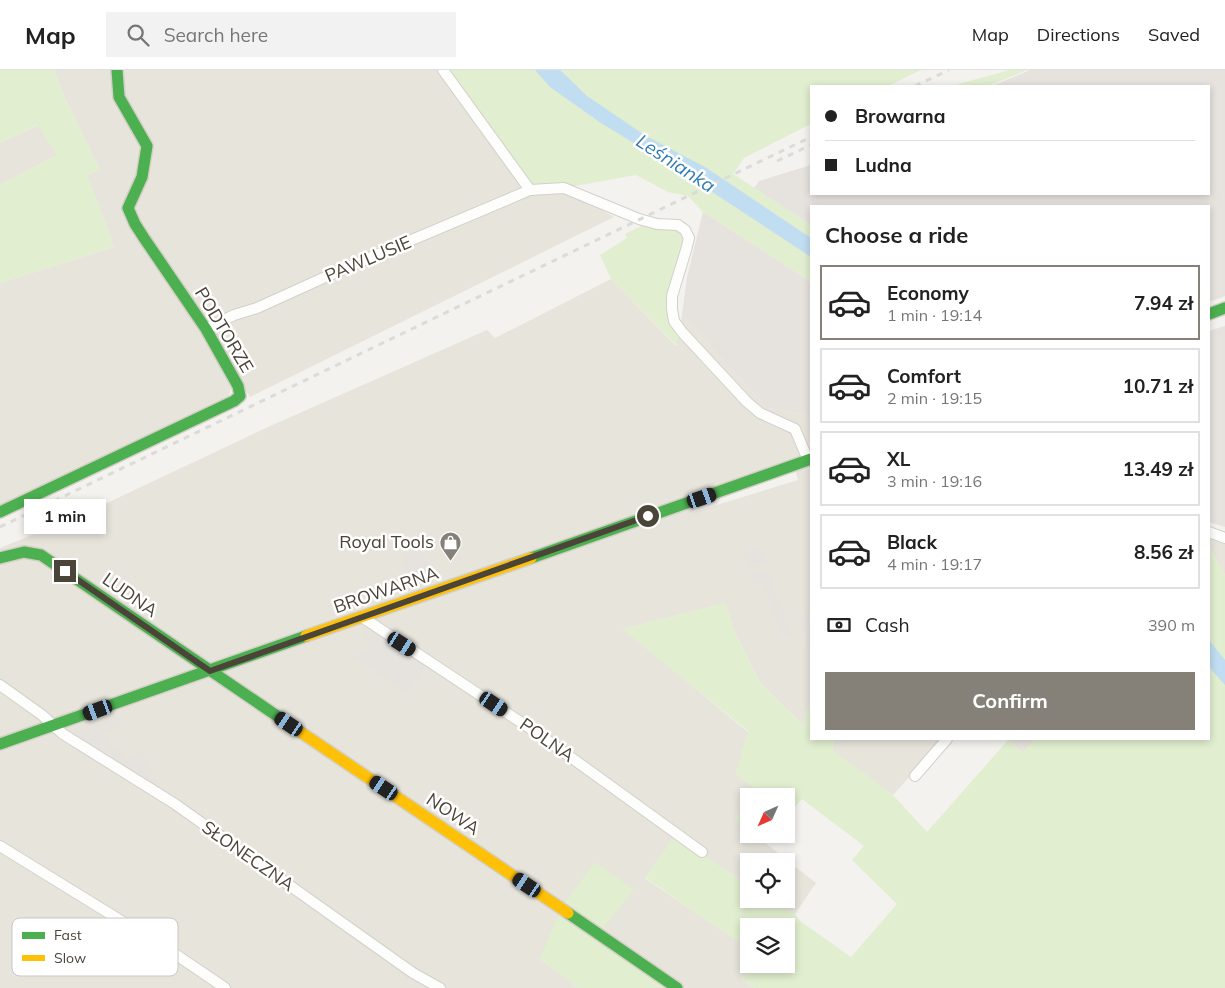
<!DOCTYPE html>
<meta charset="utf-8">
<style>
:root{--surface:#fff;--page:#f2f2f2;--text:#222;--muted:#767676;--line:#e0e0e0;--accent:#868178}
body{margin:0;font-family:Mulish,sans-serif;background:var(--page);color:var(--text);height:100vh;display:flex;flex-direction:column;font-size:19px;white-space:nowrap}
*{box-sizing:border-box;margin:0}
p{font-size:16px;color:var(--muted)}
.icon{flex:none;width:28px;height:28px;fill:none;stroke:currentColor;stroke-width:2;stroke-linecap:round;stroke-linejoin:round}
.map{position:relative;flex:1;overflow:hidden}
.side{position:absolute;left:810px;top:135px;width:400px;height:535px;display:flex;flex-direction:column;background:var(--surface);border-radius:0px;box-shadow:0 2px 8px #0003}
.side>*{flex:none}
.banner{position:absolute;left:810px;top:15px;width:400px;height:110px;border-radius:0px;box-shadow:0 2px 8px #0003;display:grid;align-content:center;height:110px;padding:0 15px;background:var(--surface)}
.needle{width:32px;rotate:225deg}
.buttons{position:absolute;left:740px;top:718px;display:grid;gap:10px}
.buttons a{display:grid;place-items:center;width:55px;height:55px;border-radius:0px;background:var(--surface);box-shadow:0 2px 8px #0003;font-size:25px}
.end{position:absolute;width:22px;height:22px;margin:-11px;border:6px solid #4b4439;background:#fff;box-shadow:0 0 0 2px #fff}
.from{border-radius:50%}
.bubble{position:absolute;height:35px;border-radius:0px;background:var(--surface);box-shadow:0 2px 8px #0003;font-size:16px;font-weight:700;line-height:35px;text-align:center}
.car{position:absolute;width:15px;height:30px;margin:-15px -8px;border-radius:6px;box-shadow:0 0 4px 1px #0007;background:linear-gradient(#222 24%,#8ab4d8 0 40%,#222 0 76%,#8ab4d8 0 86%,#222 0)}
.banner b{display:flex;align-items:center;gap:18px;height:48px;font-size:19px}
.banner b+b{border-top:1px solid var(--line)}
.banner i{width:12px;height:12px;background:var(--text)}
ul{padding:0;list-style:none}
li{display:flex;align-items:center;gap:15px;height:75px;margin:0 10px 8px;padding:0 5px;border:2px solid var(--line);border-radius:0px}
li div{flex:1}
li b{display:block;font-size:19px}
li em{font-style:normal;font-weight:700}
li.current{border-color:var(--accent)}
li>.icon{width:45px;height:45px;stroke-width:1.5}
h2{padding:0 15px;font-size:22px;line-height:60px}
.pay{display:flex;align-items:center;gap:12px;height:55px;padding:0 15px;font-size:19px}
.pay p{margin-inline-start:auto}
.action{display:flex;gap:10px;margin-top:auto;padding:10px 15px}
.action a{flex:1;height:58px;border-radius:0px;background:var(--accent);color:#fff;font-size:20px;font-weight:700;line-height:58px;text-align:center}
header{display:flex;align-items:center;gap:30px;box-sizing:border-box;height:70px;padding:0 25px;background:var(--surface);border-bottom:1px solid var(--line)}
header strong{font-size:24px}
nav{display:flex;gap:28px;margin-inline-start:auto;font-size:18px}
.search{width:350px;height:45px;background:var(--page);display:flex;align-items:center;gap:12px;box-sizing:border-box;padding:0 18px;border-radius:0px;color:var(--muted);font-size:19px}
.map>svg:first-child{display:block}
.residential{fill:#e7e4dc;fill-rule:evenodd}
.industrial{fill:#e6e2de}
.green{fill:#e1eecf}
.parking{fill:#e6e3df}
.water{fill:#c0ddf1}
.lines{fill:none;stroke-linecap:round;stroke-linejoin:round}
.street-casing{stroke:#d2d0cb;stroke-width:12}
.fast-casing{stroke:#d3cfc5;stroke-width:14}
.slow-casing{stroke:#d3cfc5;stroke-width:14}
.street{stroke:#fdfdfc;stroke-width:10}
.fast{stroke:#4caf50;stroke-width:11}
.slow{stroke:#ffc107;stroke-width:11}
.rail{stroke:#dbdbda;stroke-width:3;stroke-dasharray:6 6;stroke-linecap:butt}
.route{stroke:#4b4439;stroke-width:6}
.labels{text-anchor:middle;stroke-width:5;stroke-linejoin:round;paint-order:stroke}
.street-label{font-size:18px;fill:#4b4439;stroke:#fff}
.poi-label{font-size:18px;fill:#4b4439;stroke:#fff;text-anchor:end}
.water-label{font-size:19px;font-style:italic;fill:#2e7ab2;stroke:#fff}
.key{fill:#fff;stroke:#c9c7c4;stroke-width:1}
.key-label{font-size:14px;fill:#4b4439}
</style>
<header>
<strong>Map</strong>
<div class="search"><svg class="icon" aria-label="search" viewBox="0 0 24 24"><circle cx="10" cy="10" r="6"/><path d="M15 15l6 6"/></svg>Search here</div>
<nav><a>Map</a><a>Directions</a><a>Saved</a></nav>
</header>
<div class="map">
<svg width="1225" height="918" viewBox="0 0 1225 918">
<rect width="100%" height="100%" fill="#f4f2ee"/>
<g class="residential">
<path d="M54,0H443L564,118L614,147L250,327L209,263L232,315L228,329L0,436V213L114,177L87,105L100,100L61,20Z"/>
<path d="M38,55L57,85L0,115V73Z"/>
<path d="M611,209L676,276L682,245L767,338L804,344L811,355V629L803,655L760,613L735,563L725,533L623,559L748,662L736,704L758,721L754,726H749V733L735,749L749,760V764H754L816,813L795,844L770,829H786V791H749V815L675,768L645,808L694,842L749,878V894H752L741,909L755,918H677L540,889L579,918H0V478L90,441L268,357L487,260L495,268ZM793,393L798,410L694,442L690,429Z"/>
<path d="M1209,462L1225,468V505L1209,477Z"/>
<path d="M834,669H944L893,725L832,681Z"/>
<path d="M1007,669H1035L1023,683Z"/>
</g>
<g class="industrial">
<path d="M1030,0H1225V226L1209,232V136H811V155L754,118L759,111L811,95V124H1209V16H992Z"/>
<path d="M703,142L811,212V355L804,344L767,338L682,245L687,207Z"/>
<path d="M1225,256V457L1209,452V261Z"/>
</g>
<g class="green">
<path d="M0,0H54L61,20L100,100L87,105L114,177L0,213V115L57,85L37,55L0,73Z"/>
<path d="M443,0H921L888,16H811V54L744,88L733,104L811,155V212L703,142L688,126L668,122L636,105L564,118L530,120Z"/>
<path d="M1010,0H1027L988,16H954L962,13Z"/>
<path d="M641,156L678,160L682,165L683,178L666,233L670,252L678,268L677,276L611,209L600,185L627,168L625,164Z"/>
<path d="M1209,477L1225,505V918H755L741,909L752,894H786V856H749V878L694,842L645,807L674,767L749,815V829H770L795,844L800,851L851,887L897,834L852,790L864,776L802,729L786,747V726H754L758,721L736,704L748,661L622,559L725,533L735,563L760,613L803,655L811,629V669H834L833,681L893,725L927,762L1008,670L1023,683L1035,669H1209Z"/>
<path d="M749,733V760L735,749Z"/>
<path d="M595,792L634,820L599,863L677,918H579L540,889L561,838Z"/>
</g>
<g class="parking">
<path d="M761,476L767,492L749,498L743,482Z"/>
<path d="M414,477L442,505L416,514L401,496L407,483Z"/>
<path d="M767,500L790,564L783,567L763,511L754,514L751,505Z"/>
<path d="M806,543L811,556V581L798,547Z"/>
<path d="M375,560L426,594L407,623L354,586L371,579L365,564Z"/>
<path d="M121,644L125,652L104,663L114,680L119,678L125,690L140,682L160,717L159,719L78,669L74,663Z"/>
</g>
<g class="water">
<path d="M535,0H560L587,26L646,66L705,97L811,168V187L694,110L601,53L550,17Z"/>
<path d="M1209,570L1225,590V615L1209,597Z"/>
</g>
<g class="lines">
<defs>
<g id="street">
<path d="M443,0L530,120L564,118L639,149L657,154L678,155L685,160L689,168L686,180L672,226V239L674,251L682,262L747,332L760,343L795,359L808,390"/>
<path d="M206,259L234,245L257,238L343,199L530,120"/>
<path d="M1209,462L1225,468"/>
<path d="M362,547L540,665L702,782"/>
<path d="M0,615L42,645L63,664L175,734L413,903L440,918"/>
<path d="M915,706L947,669"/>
<path d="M0,776L175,884L225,918"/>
</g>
<g id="fast">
<path d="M1209,244L1225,238"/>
<path d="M0,442L234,331L240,326L238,316L206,259L144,168L135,154L128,138L142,107L147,76L119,27L117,0"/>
<path d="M0,488L24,482L41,485L302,663"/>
<path d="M531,488L811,389"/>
<path d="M0,674L306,566"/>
<path d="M568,843L677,918"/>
</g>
<g id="slow">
<path d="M306,566L531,488"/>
<path d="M302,663L568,843"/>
</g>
</defs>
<use href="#street" class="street-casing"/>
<use href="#fast" class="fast-casing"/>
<use href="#slow" class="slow-casing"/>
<use href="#street" class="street"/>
<use href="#fast" class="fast"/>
<use href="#slow" class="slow"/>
<g class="rail">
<path d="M915,16L949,0"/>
<path d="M777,91L811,75"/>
<path d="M0,457L811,67"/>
</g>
</g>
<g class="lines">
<path class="route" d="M65,501L210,601L648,446"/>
</g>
<defs>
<symbol id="shop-pin" viewBox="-11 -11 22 30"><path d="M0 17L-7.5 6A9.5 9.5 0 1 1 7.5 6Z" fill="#868178" stroke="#fff"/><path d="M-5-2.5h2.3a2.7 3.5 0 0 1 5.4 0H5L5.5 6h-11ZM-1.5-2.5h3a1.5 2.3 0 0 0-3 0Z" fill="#fff"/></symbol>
</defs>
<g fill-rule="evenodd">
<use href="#shop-pin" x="438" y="460" width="25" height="34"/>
</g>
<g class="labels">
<g class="street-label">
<text transform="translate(368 189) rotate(-23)" y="6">PAWLUSIE</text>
<text transform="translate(224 260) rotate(59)" y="6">PODTORZE</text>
<text transform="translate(386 520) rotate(-19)" y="6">BROWARNA</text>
<text transform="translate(130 525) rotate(35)" y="6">LUDNA</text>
<text transform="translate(547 670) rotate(35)" y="6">POLNA</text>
<text transform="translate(453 744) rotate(34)" y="6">NOWA</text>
<text transform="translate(248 786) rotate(35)" y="6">SŁONECZNA</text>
</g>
<g class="poi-label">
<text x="434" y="478">Royal Tools</text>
</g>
<g class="water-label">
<text transform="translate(676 93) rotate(33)" y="7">Leśnianka</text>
</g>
</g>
<rect x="12" y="848" width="166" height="58" rx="8" class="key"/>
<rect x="22" y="862" width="23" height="7" fill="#4caf50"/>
<rect x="22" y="885" width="23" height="6" fill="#ffc107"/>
<g class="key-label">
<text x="54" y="870">Fast</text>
<text x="54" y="893">Slow</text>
</g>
</svg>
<div class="buttons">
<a><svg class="needle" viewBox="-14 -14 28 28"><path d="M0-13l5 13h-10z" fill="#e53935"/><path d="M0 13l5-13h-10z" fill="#767676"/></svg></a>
<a><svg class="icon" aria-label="locate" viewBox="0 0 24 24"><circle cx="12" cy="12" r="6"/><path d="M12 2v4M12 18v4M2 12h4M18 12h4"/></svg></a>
<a><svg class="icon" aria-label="layers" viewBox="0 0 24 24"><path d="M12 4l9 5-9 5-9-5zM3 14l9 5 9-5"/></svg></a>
</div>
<i class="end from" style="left:648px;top:446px"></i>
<i class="end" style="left:65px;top:501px"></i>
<div class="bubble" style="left:24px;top:429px;width:82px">1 min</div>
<i class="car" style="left:702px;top:428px;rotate:71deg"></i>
<i class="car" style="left:402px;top:574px;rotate:123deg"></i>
<i class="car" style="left:494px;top:634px;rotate:124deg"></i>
<i class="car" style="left:98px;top:640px;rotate:250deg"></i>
<i class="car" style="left:289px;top:654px;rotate:304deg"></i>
<i class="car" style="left:384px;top:718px;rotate:304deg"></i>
<i class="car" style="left:527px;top:815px;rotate:304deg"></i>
<div class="banner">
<b><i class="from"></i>Browarna</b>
<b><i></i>Ludna</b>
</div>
<section class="side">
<h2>Choose a ride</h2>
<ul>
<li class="current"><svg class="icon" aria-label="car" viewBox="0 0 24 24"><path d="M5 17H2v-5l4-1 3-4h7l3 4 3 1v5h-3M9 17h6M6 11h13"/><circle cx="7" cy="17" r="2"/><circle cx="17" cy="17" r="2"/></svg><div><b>Economy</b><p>1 min · 19:14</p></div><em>7.94 zł</em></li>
<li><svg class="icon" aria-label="car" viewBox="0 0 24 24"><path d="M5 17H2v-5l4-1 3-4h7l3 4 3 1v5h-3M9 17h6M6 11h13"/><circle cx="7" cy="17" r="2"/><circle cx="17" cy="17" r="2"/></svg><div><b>Comfort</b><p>2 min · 19:15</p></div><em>10.71 zł</em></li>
<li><svg class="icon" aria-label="car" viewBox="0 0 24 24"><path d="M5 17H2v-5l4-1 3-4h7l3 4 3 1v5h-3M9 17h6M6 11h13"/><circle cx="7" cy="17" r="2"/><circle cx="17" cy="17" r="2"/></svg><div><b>XL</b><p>3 min · 19:16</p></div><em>13.49 zł</em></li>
<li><svg class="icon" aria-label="car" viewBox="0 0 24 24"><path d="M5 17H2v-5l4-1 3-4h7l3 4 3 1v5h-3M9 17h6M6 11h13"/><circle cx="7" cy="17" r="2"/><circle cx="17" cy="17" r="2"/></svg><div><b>Black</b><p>4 min · 19:17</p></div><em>8.56 zł</em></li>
</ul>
<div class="pay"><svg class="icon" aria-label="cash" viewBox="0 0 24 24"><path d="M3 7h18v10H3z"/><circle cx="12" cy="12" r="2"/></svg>Cash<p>390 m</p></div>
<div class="action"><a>Confirm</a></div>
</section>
</div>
